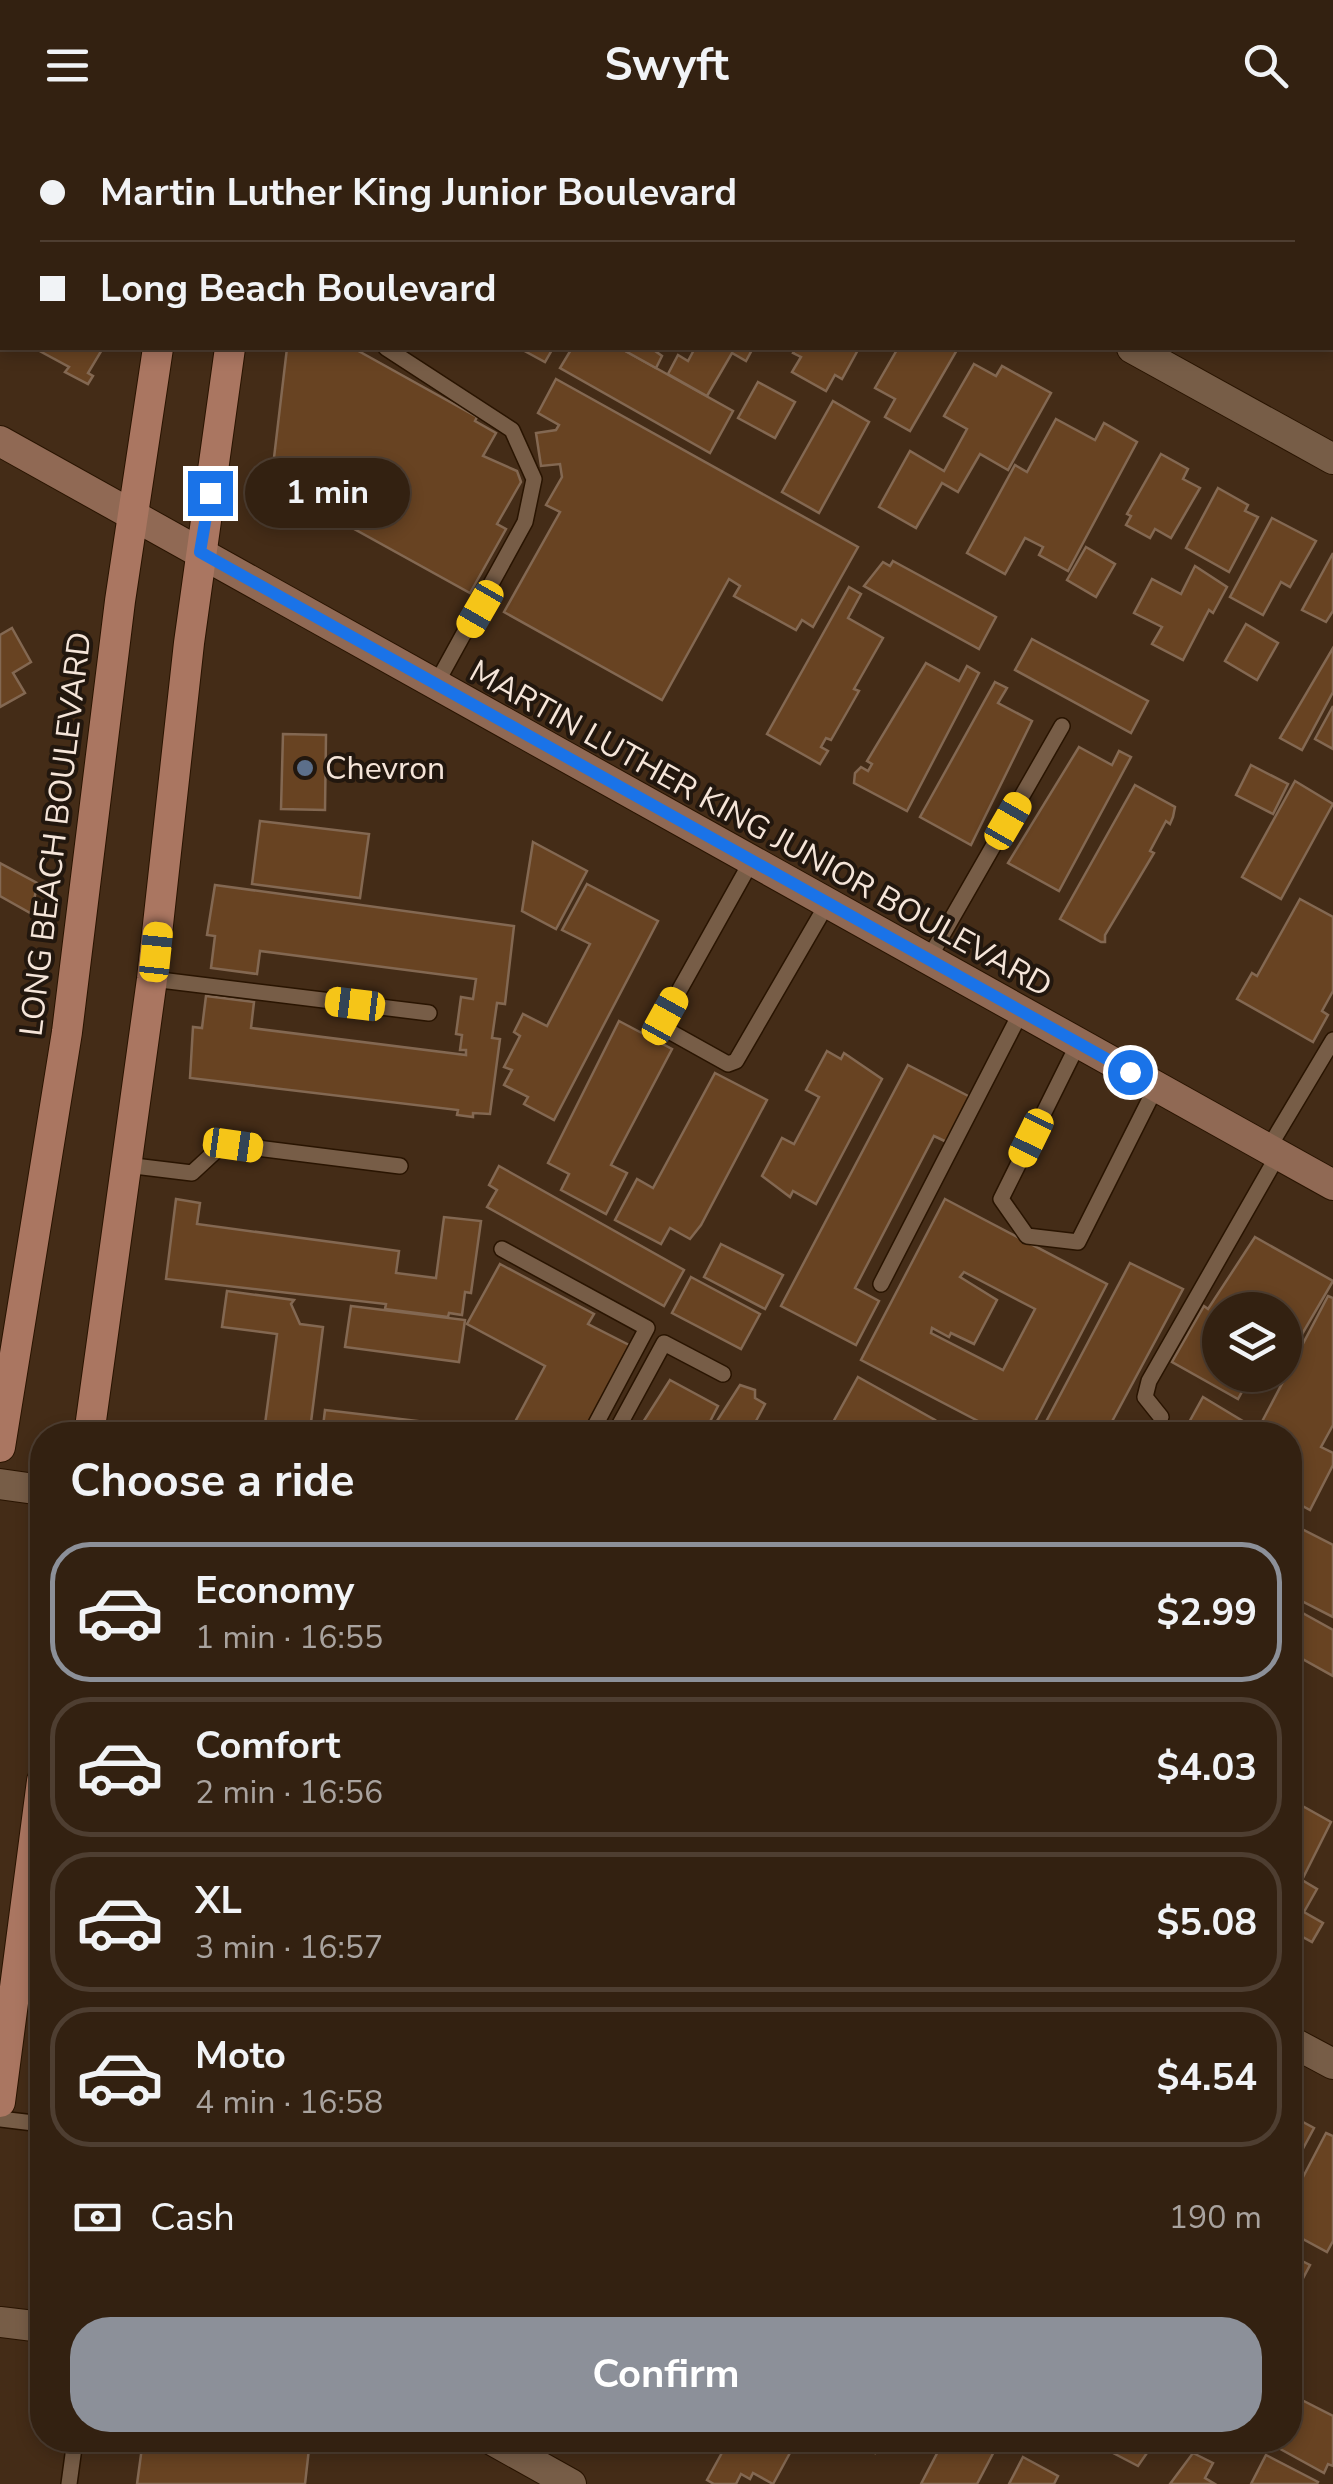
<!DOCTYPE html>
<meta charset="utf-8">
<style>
:root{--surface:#332111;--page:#3b291a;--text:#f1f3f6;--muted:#a9a39f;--line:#4e3e31;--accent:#8c9099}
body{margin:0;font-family:"Nunito Sans",sans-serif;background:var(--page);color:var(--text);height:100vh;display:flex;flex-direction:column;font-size:38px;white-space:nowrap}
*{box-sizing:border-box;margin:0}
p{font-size:32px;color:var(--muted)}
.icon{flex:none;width:55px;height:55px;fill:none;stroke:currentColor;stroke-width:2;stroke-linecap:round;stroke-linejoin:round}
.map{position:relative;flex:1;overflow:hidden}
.drawer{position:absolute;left:30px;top:1292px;width:1272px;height:1030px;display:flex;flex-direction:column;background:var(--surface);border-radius:40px;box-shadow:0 5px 15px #0003,0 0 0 2px var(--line)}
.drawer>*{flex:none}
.hud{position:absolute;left:0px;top:0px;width:1335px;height:220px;box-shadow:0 5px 15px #0003,0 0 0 2px var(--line);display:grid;align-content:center;height:220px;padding:0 40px;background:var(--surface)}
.buttons{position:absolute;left:1202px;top:1162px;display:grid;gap:20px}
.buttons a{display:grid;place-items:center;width:100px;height:100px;border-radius:50%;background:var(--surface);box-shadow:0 5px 15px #0003,0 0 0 2px var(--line);font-size:50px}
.end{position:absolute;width:45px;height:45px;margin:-22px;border:12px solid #1a73e8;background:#fff;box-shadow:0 0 0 5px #fff}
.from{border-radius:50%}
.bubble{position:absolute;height:70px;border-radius:35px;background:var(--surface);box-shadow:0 5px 15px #0003,0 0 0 2px var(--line);font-size:32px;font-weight:700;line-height:70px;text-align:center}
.car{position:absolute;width:30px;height:60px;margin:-30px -15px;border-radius:12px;box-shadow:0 0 8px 2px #0007;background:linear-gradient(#f5c518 24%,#345 0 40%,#f5c518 0 76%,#345 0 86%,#f5c518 0)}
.hud b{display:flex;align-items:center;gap:35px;height:95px;font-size:38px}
.hud b+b{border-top:2px solid var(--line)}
.hud i{width:25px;height:25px;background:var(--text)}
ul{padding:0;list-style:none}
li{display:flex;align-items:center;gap:30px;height:140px;margin:0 20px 15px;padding:0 20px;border:5px solid var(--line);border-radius:40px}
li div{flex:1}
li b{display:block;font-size:38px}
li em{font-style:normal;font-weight:700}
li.on{border-color:var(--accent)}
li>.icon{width:90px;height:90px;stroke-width:1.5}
h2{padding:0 40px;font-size:45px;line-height:120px}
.pay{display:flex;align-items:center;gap:25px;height:110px;padding:0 40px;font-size:38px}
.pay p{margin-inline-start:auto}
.button{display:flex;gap:20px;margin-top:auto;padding:20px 40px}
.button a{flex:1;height:115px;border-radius:40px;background:var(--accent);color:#fff;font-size:40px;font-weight:700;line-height:115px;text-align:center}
header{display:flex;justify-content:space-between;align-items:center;height:130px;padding:0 40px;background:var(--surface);font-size:45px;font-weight:700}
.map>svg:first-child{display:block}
.building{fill:#684322;stroke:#836852;stroke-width:2.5;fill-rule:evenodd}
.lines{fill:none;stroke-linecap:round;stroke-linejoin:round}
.lane-casing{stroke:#291401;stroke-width:18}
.street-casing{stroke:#291401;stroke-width:32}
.secondary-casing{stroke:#291401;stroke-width:32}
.primary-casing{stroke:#291401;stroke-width:32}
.lane{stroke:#775d47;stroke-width:15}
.street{stroke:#775d47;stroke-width:30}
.secondary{stroke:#906954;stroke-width:30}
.primary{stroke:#aa7661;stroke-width:30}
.route{stroke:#1a73e8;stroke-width:12}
.service-dot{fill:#5c6f8a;stroke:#22170e;stroke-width:4}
.labels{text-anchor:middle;stroke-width:8;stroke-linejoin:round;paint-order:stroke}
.poi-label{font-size:32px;fill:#f5e5d9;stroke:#22170e;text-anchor:start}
.street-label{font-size:32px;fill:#f5e5d9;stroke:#22170e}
</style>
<header><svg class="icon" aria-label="menu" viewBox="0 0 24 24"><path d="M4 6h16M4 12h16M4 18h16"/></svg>Swyft<svg class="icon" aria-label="search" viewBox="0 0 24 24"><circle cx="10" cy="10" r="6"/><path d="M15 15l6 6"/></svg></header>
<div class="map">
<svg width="1333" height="2354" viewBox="0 0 1333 2354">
<rect width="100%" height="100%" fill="#442c17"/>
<g class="building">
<path d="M436,0H501L506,2H435Z"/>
<path d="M538,0H650L649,2Z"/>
<path d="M34,218H103L88,243L93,246L88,254L65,242L69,237Z"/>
<path d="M287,218H353L477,287L475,291L496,303L483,326L517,341L521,352L497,394L506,399L470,463L271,353Z"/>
<path d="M519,218H553L545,232Z"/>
<path d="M572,218H620L733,281L710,323L560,238Z"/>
<path d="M620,218H651L662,226L656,238Z"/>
<path d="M695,218H753L746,231L732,223L707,266L668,244L678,225L688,231Z"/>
<path d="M796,218H859L842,249L835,245L826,261L792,242L801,227L793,223Z"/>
<path d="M898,218L957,220L910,301L885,287L895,269L875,258Z"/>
<path d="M974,234L996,246L1002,236L1051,263L1008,340L980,324L958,362L942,353L916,398L879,377L910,321L944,341L967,299L944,286Z"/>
<path d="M556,249L858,417L813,497L802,490L796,500L734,466L740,456L729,449L662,570L504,482L560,382L546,375L562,347L560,334L541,336L536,303L556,300L559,295L538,283Z"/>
<path d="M758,252L795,272L775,308L738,288Z"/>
<path d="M833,271L869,292L819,383L782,362Z"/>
<path d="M1056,289L1095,310L1104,293L1137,312L1068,441L1039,425L1043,417L1025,408L1005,444L967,423L1015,335L1027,342Z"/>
<path d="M1161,324L1188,339L1183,349L1200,358L1171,408L1155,399L1150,408L1126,395L1131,386L1127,384Z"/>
<path d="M1218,358L1248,375L1245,381L1258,387L1229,442L1186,418Z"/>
<path d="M1272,388L1316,411L1290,457L1281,452L1263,485L1230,467Z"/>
<path d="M1086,417L1115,434L1096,467L1067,450Z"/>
<path d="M1333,423V481L1326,492L1302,480Z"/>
<path d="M893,431L996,487L979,519L864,456L883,432L890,436Z"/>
<path d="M1195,436L1227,457L1213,483L1209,480L1183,530L1152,514L1162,497L1134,483L1152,449L1181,464Z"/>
<path d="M849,457L861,464L848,488L883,508L854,559L859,561L831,610L826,608L821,617L828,621L820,634L767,604Z"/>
<path d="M1246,494L1278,513L1257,550L1225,531Z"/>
<path d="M12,498L31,532L13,543L25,563L0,577V505Z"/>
<path d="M1032,509L1148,571L1131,603L1015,540Z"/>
<path d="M1333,518V562L1302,620L1280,608Z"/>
<path d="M926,533L959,551L967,536L979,543L907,681L854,653L855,643L861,637L868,641L872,634L867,631Z"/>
<path d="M995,552L1007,558L998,573L1032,591L971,715L920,687Z"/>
<path d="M1333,576V619L1315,609Z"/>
<path d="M283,604L326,605L325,680L281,679Z"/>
<path d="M1079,617L1112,635L1119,621L1131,627L1059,761L1008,733Z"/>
<path d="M1251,635L1288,654L1273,684L1236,665Z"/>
<path d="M1295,651L1333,674L1281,769L1242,747Z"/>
<path d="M1135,655L1175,677L1173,687L1170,694L1166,691L1150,721L1154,723L1105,805V812H1101L1060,789Z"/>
<path d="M260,691L369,704L360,768L252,754Z"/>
<path d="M533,712L587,741L556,799L522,781Z"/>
<path d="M0,733L37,753L32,784L0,766Z"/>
<path d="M587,754L658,791L554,990L524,974L528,967L504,955L512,940L504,937L520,906L514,902L523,884L547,896L590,814L562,800Z"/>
<path d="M215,755L514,796L505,874L497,873L492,908L500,909L490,984L473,983V987L457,985L458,980L190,948L193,897L202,898L206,866L254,872L251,898L466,925V920H460L462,905L456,904L461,867L473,869L476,849L260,821L257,844L211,838L215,806L207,805Z"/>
<path d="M1300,769L1333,787V861L1322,881L1328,885L1313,912L1237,869L1252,843L1257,846Z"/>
<path d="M619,891L672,919L611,1035L627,1043L606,1084L561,1060L569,1044L548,1033Z"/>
<path d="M827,921L841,929L844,923L882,949L816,1074L793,1061L790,1067L762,1046L782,1008L794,1014L819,967L806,960Z"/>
<path d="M908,935L974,969L951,1014L934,1006L855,1158L879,1171L856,1215L781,1176Z"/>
<path d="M715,943L767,970L701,1095L690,1109L670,1098L661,1114L615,1090L637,1049L653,1058Z"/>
<path d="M499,1036L684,1140L664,1176L487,1077L497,1060L489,1055Z"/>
<path d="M176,1069L200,1073L197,1094L399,1121L396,1143L436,1148L444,1087L481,1091L471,1163L465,1162L462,1185L449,1183L448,1187L385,1179L386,1174L166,1149Z"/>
<path d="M945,1069L1107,1154L1028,1305H1005L861,1230ZM964,1142L1035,1179L1003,1240L931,1203L932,1198L949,1207L951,1203L974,1214L997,1170L960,1147Z"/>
<path d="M1255,1107L1333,1151L1290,1225L1285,1222V1180H1220V1245H1251L1238,1269L1172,1232L1204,1176L1208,1179Z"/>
<path d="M721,1114L783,1145L765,1179L704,1147Z"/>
<path d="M1130,1133L1183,1159L1108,1299L1119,1305H1039Z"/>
<path d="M500,1134L594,1184L588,1194L631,1216L584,1305H508L545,1236L467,1194Z"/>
<path d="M691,1147L760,1184L741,1219L672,1183Z"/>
<path d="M227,1161L294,1170L291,1174L300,1194L323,1197L310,1300L265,1294L277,1204L222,1197Z"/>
<path d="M1328,1166L1333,1168V1295L1321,1317L1333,1323V1335L1310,1380L1290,1369V1305H1255Z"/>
<path d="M351,1176L465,1190L459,1232L345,1217Z"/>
<path d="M858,1247L935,1290L926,1305H826Z"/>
<path d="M670,1250L718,1276L703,1305H641L638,1300Z"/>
<path d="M740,1255L755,1260V1268L765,1274L749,1304L708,1305Z"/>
<path d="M1203,1267L1251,1296L1246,1305H1182Z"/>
<path d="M325,1280L435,1293L434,1305H322Z"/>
<path d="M1290,1393L1333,1415V1487L1290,1465Z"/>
<path d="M1290,1476L1333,1500V1546L1290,1522Z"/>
<path d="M1290,1669L1331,1692L1302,1750L1317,1759L1304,1782L1323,1793L1312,1812L1290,1800Z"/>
<path d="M1290,1985L1314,1998L1290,2043Z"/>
<path d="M1326,2003L1333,2006V2111L1327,2122L1290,2102V2072Z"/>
<path d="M1290,2125L1310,2135L1290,2173Z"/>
<path d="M1290,2264L1333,2286V2336L1328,2334L1324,2343L1273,2315L1275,2310H1290Z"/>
<path d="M143,2310H310L305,2354H137Z"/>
<path d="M729,2310H797L773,2354L753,2343L750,2349L741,2344L736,2354H714L707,2350Z"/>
<path d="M851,2310H882L875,2323Z"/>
<path d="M944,2310H1000L977,2354H921Z"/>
<path d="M1088,2310H1156L1138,2336Z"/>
<path d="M1193,2323L1213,2333L1205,2348L1215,2354H1170Z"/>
<path d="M1266,2325L1318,2352L1317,2354H1251Z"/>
<path d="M1023,2327L1058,2346L1054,2354H1009Z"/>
</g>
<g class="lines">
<defs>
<g id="lane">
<path d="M667,2L668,0"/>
<path d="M386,218L512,300L534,349L525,392L435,556"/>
<path d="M751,732L665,886L667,900L728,934L736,931L827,774"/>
<path d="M928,830L1062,596"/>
<path d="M152,849L429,883"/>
<path d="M1078,914L1001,1069L1027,1106L1078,1112L1156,957"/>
<path d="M1268,1019L1333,910"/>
<path d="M126,1035L192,1043L219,1018L233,1015L400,1036"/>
<path d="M502,1119L647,1198L590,1305"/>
<path d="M881,1154L1021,882"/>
<path d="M1161,1287L1145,1267L1149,1251L1278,1025"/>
<path d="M614,1305L664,1213L723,1244"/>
<path d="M0,1989L42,1994"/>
<path d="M69,2354L75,2310"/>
</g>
<g id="street">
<path d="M738,0L742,2"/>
<path d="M1132,218L1333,329"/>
<path d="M0,1354L42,1360"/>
<path d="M1290,1911L1333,1934"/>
<path d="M0,2192L42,2197"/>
<path d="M492,2310L571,2354"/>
</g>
<path id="secondary" d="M0,311L1333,1055"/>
<g id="primary">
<path d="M190,2V0"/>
<path d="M254,2V0"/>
<path d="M89,1305L152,849L189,513L230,218"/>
<path d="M0,1317L67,902L120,471L158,218"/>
<path d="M0,1972L42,1651"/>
</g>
</defs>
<use href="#lane" class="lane-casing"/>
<use href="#street" class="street-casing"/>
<use href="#secondary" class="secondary-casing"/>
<use href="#primary" class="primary-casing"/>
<use href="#lane" class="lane"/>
<use href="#street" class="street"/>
<use href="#secondary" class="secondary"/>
<use href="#primary" class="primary"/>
</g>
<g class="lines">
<path class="route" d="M210,363L200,422L1130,942"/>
</g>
<circle class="service-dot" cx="305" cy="638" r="10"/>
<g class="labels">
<g class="poi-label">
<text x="325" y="649">Chevron</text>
</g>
<g class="street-label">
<text transform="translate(761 698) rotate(29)" y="11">MARTIN LUTHER KING JUNIOR BOULEVARD</text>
<text transform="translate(55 704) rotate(-83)" y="11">LONG BEACH BOULEVARD</text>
</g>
</g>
</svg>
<div class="buttons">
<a><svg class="icon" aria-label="layers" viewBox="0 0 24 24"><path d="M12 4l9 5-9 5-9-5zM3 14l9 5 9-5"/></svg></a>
</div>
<i class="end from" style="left:1130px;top:942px"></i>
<i class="end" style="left:210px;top:363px"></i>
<div class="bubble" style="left:245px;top:328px;width:165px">1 min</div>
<i class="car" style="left:480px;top:479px;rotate:210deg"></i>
<i class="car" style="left:1008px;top:691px;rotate:30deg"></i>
<i class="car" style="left:156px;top:822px;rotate:6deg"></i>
<i class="car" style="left:355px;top:874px;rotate:277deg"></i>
<i class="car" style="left:665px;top:886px;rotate:29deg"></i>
<i class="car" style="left:1031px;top:1008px;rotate:206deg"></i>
<i class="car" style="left:233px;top:1015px;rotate:98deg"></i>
<div class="hud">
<b><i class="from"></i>Martin Luther King Junior Boulevard</b>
<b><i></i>Long Beach Boulevard</b>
</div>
<section class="drawer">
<h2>Choose a ride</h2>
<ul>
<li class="on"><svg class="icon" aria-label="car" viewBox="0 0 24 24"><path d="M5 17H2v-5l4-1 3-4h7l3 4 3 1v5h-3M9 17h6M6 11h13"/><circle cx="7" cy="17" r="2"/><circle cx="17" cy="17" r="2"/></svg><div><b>Economy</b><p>1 min · 16:55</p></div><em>$2.99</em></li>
<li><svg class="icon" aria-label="car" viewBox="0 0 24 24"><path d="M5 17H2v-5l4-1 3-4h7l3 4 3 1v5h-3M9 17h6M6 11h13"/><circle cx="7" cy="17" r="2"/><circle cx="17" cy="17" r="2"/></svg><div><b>Comfort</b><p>2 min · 16:56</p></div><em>$4.03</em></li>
<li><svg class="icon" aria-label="car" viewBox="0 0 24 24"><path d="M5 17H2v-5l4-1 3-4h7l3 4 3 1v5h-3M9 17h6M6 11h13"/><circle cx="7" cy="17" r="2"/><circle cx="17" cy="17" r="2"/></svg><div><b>XL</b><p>3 min · 16:57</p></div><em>$5.08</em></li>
<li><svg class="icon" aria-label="car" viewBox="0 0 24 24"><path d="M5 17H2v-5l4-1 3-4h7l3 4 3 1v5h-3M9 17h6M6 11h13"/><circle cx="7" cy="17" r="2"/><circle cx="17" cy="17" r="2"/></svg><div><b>Moto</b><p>4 min · 16:58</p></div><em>$4.54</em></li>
</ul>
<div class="pay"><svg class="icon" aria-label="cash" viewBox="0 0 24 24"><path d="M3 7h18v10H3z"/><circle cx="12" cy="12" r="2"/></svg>Cash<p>190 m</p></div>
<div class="button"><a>Confirm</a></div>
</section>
</div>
